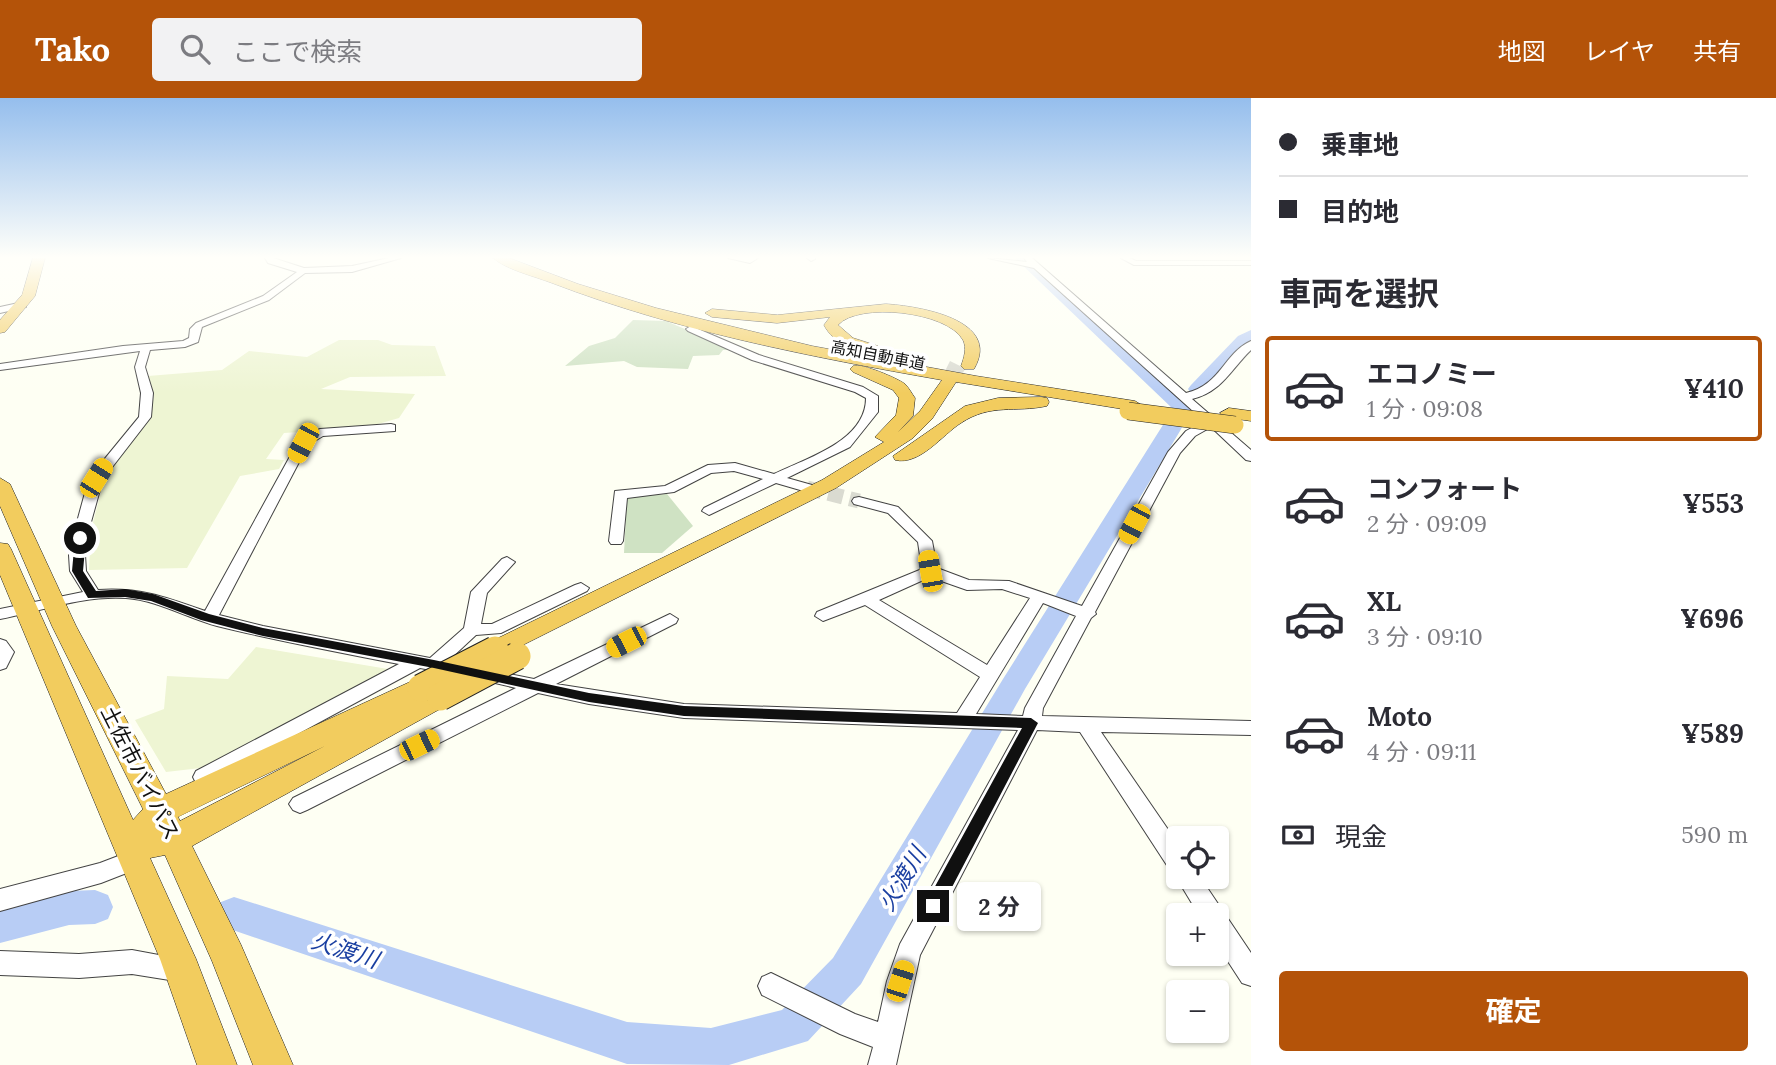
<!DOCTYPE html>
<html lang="ja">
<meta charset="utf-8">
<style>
:root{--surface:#fff;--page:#f2f2f3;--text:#2b2b33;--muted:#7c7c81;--line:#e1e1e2;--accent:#b45309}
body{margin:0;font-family:Lora,"Noto Sans JP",serif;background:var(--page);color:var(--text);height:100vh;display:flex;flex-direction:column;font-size:26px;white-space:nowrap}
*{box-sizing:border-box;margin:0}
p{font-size:23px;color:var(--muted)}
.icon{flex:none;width:38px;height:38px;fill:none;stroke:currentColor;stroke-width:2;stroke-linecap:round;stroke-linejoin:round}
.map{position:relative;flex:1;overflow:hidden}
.sheet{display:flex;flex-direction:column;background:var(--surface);width:525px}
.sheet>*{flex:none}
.banner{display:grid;align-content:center;height:154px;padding:0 28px;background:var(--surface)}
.buttons{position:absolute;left:1166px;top:728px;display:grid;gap:14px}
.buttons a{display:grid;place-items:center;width:63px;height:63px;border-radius:7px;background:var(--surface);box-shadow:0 2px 5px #0004;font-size:35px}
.end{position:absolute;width:32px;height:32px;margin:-16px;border:9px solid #101010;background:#fff;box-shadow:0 0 0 4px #fff}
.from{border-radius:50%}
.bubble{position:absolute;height:49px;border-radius:7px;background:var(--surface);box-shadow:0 2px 5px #0004;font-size:23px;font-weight:700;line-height:49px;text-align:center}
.car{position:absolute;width:21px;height:42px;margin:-21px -10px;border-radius:9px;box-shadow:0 0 5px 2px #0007;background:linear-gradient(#f5c518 24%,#345 0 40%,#f5c518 0 76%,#345 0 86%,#f5c518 0)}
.banner b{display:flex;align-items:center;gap:24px;height:66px;font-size:26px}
.banner b+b{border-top:2px solid var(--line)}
.banner i{width:18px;height:18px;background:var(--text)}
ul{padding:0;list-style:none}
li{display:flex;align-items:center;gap:21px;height:105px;margin:0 14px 10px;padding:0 14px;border:4px solid transparent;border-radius:7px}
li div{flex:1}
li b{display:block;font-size:26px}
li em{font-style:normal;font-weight:700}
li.active{border-color:var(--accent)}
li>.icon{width:63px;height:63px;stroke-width:1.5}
h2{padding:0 28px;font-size:32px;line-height:84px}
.pay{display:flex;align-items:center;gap:18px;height:77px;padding:0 28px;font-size:26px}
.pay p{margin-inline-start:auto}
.cta{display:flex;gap:14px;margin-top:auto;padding:14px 28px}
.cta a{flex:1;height:80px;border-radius:7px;background:var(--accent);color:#fff;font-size:28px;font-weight:700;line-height:80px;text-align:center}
header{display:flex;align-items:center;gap:42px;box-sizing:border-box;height:98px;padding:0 35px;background:var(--accent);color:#fff}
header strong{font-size:33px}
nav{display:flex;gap:38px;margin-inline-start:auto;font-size:24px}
.search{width:490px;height:63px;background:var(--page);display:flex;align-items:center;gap:18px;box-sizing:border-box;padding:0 24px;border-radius:7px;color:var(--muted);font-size:26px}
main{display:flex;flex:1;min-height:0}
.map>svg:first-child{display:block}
.farmland{fill:#eef5d3}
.cemetery{fill:#cfe2c3}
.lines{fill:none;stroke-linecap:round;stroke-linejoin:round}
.river{fill:#b8cdf5;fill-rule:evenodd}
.minor-tunnel{stroke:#dadbd1;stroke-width:15;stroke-dasharray:15 7;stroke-linecap:butt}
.highway-tunnel{stroke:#dadbd1;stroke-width:17;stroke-dasharray:17 9;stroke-linecap:butt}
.minor-casing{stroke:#434343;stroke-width:2}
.highway-casing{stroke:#212121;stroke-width:1}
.minor{fill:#fff;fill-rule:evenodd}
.highway{fill:#f2cc5e;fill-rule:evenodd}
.highway-bridge-far1-casing{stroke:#212121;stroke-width:18;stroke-linecap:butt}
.highway-bridge-casing{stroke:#212121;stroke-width:29;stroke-linecap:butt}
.highway-bridge-far1{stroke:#f2cc5e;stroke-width:17}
.highway-bridge{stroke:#f2cc5e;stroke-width:27}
.route{fill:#101010}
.labels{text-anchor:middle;stroke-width:7;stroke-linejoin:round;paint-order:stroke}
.far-street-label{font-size:16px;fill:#101010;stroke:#fff}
.near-street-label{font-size:21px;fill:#101010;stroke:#fff}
.near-water-label{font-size:23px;font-style:italic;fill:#1a3fa1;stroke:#fff}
</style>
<header>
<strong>Tako</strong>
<div class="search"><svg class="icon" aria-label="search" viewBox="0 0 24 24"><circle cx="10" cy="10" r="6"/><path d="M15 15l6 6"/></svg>ここで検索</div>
<nav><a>地図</a><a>レイヤ</a><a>共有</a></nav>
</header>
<main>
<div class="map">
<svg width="1251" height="967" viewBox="0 0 1251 967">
<rect width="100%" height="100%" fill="#fefff3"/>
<g class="farmland">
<path d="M339,242H378L392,247L435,248L446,278L350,279L321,291L415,296L399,320L364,330L284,335L266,361L284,362L279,371L240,378L187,470L89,472L91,432L106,375L149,322L154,298L148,278L222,272L249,253L307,259Z"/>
<path d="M256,549L394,572L218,668L166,674L135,622L164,611L167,578L228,581Z"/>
</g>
<g class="cemetery">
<path d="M633,222L666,223L734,252H723L719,257L693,258L688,271L637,269L624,263L565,268L589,248L615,240Z"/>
<path d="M667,396L693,428L662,455H624L627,399Z"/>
</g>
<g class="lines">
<g class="river">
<path d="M1015,160H1028L1183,301L1191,302L1194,306L1180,333L1025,591L861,886L808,943L729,967L627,966L221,828L216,816L221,804L234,799L627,924L711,930L782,912L833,860L1003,581L1173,311Z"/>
<path d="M1251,232V243L1203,295H1191L1188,291L1191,287L1238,238Z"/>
<path d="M95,792L108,797L113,809L108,821L95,826L69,827L0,845V811L69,793Z"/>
</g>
<path class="minor-tunnel" d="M807,390L859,403"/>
<path class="highway-tunnel" d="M950,282L958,266"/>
<defs>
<g id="minor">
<path d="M265,160H273L304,170L352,168L389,160H401L352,174L305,175L269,202L202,229L198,244L185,249L150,252L145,269L153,295L151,319L103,381L91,424L85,457L86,473L98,492C139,489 166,499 205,513L299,342L320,331L391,326L395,327V333L323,338L308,347L219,517L263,528L430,560L464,530L471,494L502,461L507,459L515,464L487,495L481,526H492L575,487L581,485L589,490L587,493L501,535L476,537L448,563L464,567L467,571L464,575L458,577L420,570L203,687L196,685L193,679L196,673L399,566C338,554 277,543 217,528C187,520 157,502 126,500C85,497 40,513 0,521V511L83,494L70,473L69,457L77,424L89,380L139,319L141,295L135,269L140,253L0,272V266L123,248L183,243L189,240L190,231L196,225L263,198L297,174L268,165Z"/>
<path d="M728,160H758L750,165Z"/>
<path d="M807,160H815V161L811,163Z"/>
<path d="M988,160L1027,164L1024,160H1032L1186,295C1221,287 1224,255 1251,243V252C1231,271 1222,294 1192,301L1251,352V363L1246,362L1211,329L1195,338L1180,355L1095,514L1096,516L1091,520L1043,610L1042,618L1251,623V637L1101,634L1178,746V779H1200L1251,855V888L1242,885L1216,845V817H1199L1176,779L1178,775L1170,772L1080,634L1037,632L920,857L896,967H868L873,949L840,936L762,897L758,888L762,879L771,875L855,916L878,924L887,883L900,846L1018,632L684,620L589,606L538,595L307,712L300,715L293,712L289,706L293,700L516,590L478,581L475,577L478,573L484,571L534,581L670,516L678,521L676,525L556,586L684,606L957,615L980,579L865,507L823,523L815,518L817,514L922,471L918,444L888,415L854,406L852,403L854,400L859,399L898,409L932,443L937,470L969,482L1009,483L1082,508L1168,354L1186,333L1204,323L1034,170ZM930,479L967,492L1002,491L1030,500L987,567L879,502ZM1043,505L1076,518L1025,610L1023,618L976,616Z"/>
<path d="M1121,160H1130L1136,163H1251V167H1134Z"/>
<path d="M23,204L26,205V209L0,215V209Z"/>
<path d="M691,228L759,257L863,289L878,298V314L850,349L787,380L812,387L814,390L812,393L807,394L776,385L709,417L702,413L704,410L763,381L734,373L711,375L674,394L627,400L623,443L621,446H611L609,443L615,393L665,388L708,367L735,365L774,376C807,360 866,343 866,300L855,294L752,262L688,233L686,231Z"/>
<path d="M0,541L6,543L14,554L6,570L0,572Z"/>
<path d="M134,752L142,755L145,762L142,769L101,785L0,813V791L100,765Z"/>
<path d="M132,852L191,863L194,872L191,881L182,884L132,876L79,880L0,877V853L79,856Z"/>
</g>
<g id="highway">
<path d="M33,160H45L35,198L5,234L0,235V222L22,197Z"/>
<path d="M493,160H509L578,186L656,210L812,248L976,278L1135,303L1143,308L1135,313L956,284L932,321L913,340L836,390L495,561L486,558L482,552L486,546L822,382L884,344L875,339L896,317L899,300L893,292L853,274L850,271L853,268C862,265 897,280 905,286C909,290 912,296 915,300L913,318L898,334L920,313L942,282C811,259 677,233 552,185C534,178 507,172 493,160Z"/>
<path d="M886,206C917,208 1003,221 974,271H964L961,268C964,260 967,250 963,242C947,213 858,204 838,227L853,240L878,248L880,251L878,254C859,258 833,245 824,227L830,219L777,225L712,219L705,215L712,211L777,217Z"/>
<path d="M1041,299L1047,300L1049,304L1047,308C1015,315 991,305 961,325C943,336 920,368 895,362L893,358L965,308L998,300Z"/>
<path d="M1229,310L1251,313V323L1223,319L1220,315Z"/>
<path d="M0,380L10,386L76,528L166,696L412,583L421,581L430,583L433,591L440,589L449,592L453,599L449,606L192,748L241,847L293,967H253L212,863L165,757L150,760L196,861L237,967H197L160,861L0,477V445L8,446L11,451L133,722L143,711L52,528L0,408ZM325,648L180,723L178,719Z"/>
</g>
</defs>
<use href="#minor" class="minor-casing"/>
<use href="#highway" class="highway-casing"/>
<use href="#minor" class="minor"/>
<use href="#highway" class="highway"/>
<defs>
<path id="highway-bridge-far1" d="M1128,313L1235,327"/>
<g id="highway-bridge">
<path d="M421,590L495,552"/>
<path d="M440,599L517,558"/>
</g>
</defs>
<use href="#highway-bridge-far1" class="highway-bridge-far1-casing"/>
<use href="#highway-bridge" class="highway-bridge-casing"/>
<use href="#highway-bridge-far1" class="highway-bridge-far1"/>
<use href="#highway-bridge" class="highway-bridge"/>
</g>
<linearGradient id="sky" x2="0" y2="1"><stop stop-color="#95beed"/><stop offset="0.54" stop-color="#fffffa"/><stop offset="1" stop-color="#fffffa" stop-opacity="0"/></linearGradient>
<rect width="1251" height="295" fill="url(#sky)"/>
<path class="route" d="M80,437L86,440L83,473L96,493L125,491L153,496L209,516L263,530L434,562L589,595L684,608L1031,620L1038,625L939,814L933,816L927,814L925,808L927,803L1022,630L684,618L589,604L434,570L263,538L201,522L151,503L125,499L88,500L72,473L75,440Z"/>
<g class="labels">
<g class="far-street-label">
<text transform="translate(878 257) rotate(11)" y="6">高知自動車道</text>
</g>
<g class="near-street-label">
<text transform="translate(140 675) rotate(63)" y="7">土佐市バイパス</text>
</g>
<g class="near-water-label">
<text transform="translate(902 781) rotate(-59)" y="8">火渡川</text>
<text transform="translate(345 852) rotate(18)" y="8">火渡川</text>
</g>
</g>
</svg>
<div class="buttons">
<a><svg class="icon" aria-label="locate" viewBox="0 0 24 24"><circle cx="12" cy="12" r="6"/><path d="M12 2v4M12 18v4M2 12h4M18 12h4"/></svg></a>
<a>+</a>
<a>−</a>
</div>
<i class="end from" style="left:80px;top:440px"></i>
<i class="end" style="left:933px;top:808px"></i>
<div class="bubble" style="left:957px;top:784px;width:84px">2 分</div>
<i class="car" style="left:303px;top:345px;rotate:208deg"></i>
<i class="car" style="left:96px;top:380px;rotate:32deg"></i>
<i class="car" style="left:1134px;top:426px;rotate:208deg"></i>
<i class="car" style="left:930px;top:473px;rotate:350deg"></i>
<i class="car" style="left:626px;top:544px;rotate:243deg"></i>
<i class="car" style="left:419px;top:647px;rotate:64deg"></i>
<i class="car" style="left:900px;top:883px;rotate:18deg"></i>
</div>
<section class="sheet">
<div class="banner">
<b><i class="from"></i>乗車地</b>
<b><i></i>目的地</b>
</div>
<h2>車両を選択</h2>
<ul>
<li class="active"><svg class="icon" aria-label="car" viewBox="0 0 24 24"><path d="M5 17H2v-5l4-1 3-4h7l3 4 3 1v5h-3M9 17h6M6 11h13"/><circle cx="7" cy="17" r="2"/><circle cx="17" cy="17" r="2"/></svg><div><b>エコノミー</b><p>1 分 · 09:08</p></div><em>¥410</em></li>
<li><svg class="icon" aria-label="car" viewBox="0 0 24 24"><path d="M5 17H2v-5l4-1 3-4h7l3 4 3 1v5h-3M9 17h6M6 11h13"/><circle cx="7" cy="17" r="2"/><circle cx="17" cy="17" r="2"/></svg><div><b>コンフォート</b><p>2 分 · 09:09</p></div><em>¥553</em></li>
<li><svg class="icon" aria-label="car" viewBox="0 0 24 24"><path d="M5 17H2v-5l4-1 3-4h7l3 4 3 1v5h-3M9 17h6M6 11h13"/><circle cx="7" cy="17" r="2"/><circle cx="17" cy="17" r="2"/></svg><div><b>XL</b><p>3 分 · 09:10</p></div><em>¥696</em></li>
<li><svg class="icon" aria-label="car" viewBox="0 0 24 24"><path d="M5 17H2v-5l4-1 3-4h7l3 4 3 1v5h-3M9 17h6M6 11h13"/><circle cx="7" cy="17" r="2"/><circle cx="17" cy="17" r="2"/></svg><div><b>Moto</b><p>4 分 · 09:11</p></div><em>¥589</em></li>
</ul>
<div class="pay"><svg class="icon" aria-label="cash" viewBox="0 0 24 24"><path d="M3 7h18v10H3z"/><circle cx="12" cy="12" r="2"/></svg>現金<p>590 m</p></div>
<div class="cta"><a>確定</a></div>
</section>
</main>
